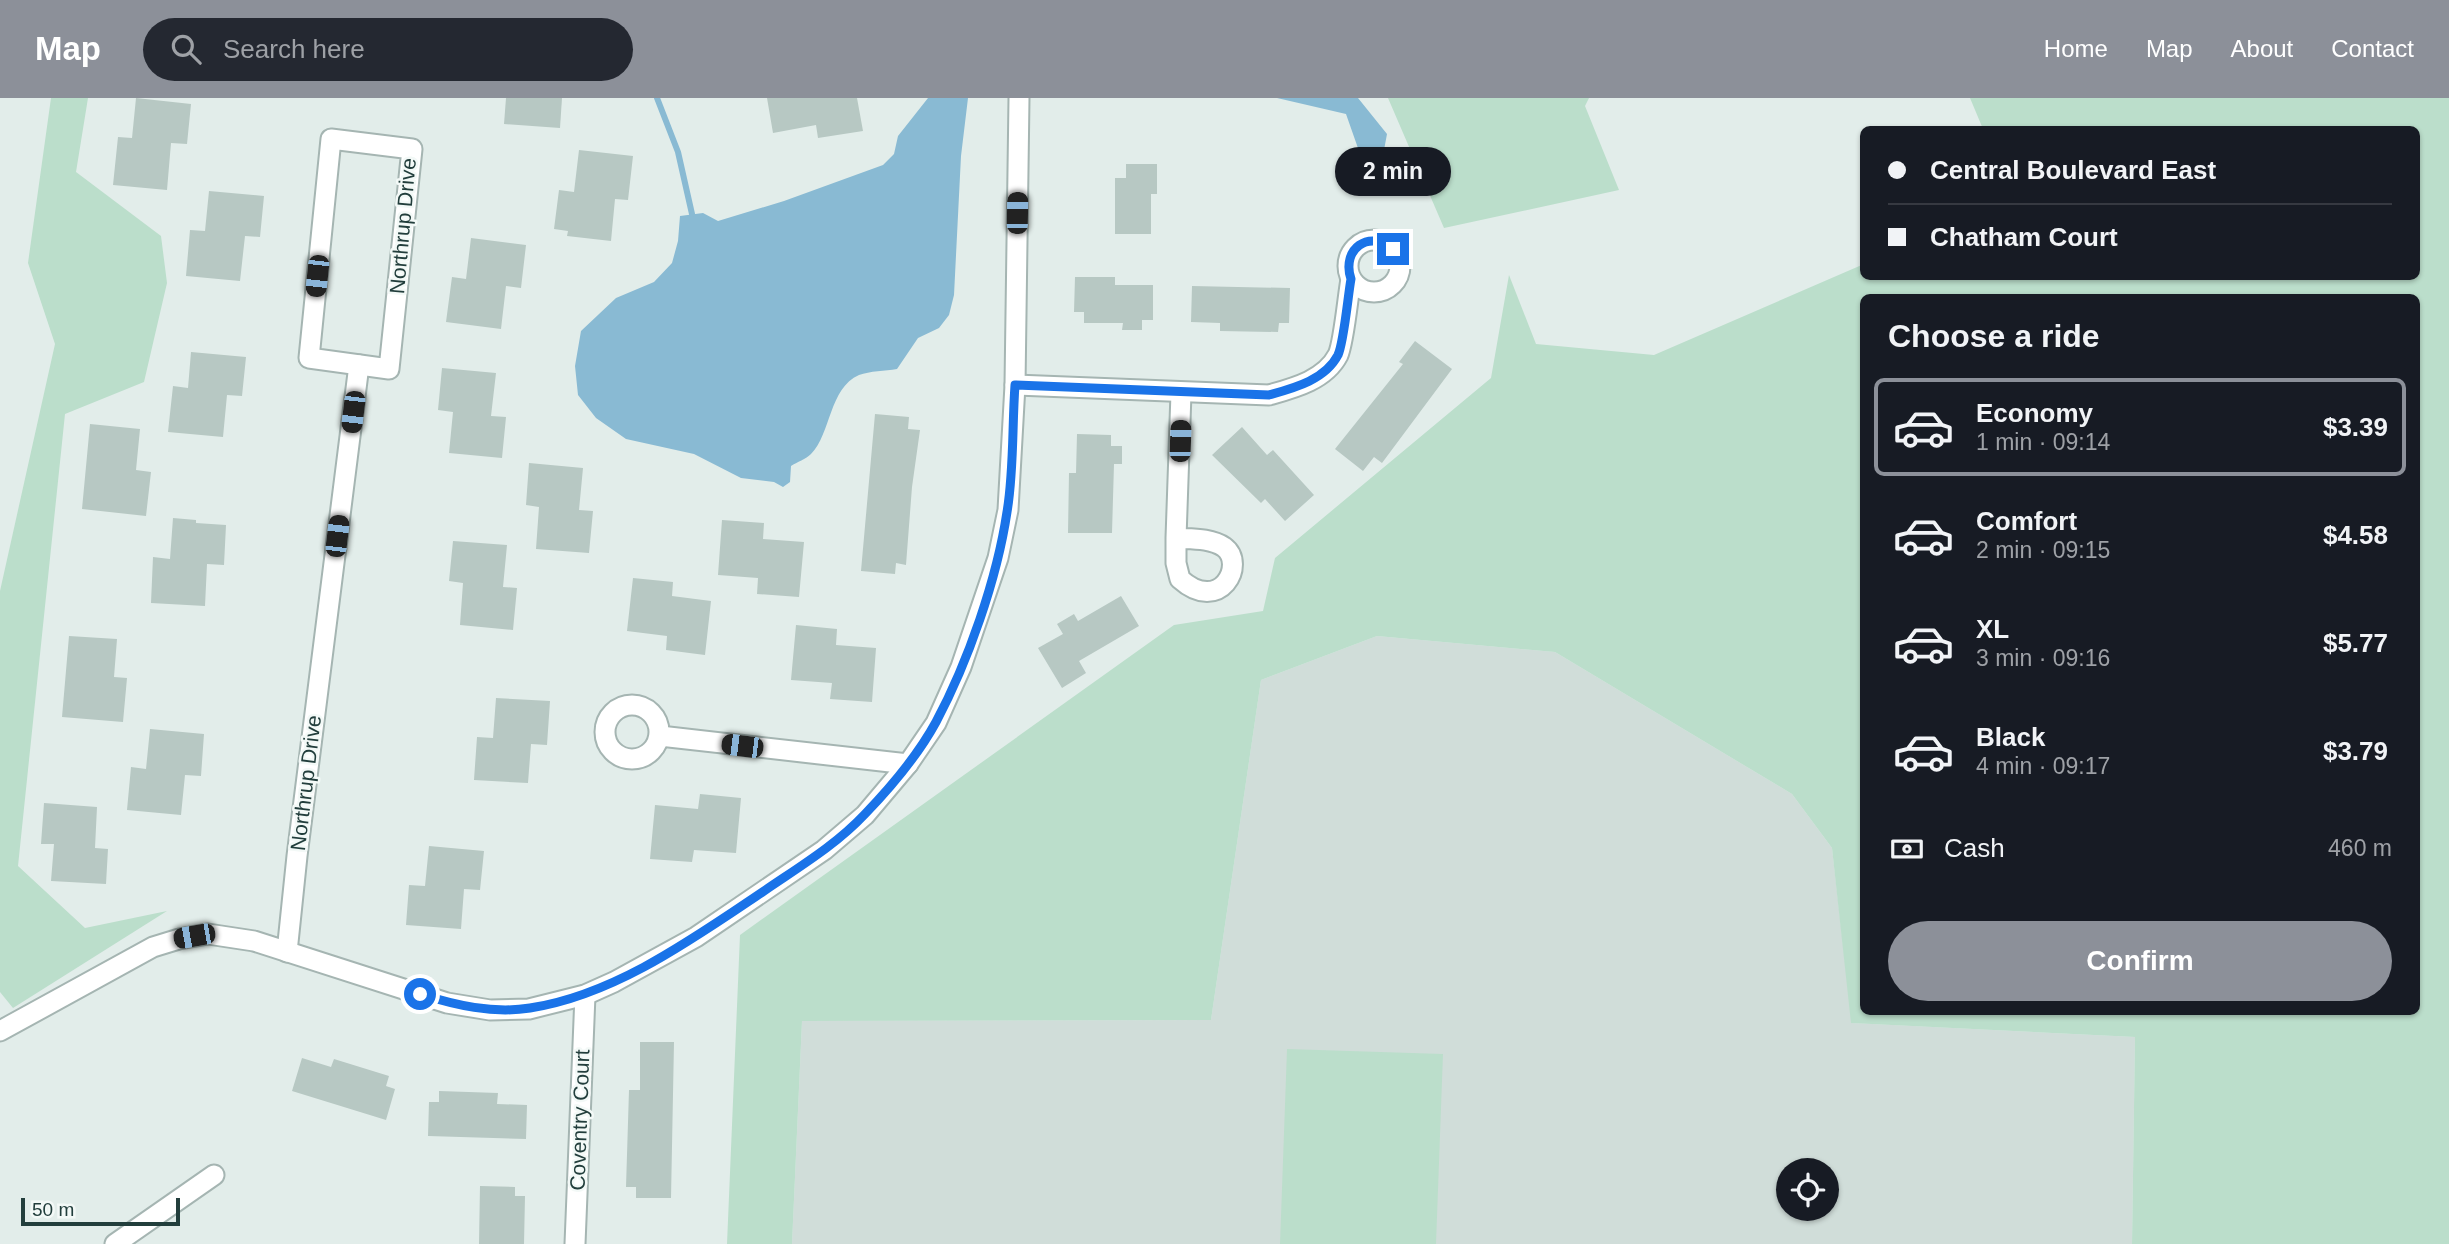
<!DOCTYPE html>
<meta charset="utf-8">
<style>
:root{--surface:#171b24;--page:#242831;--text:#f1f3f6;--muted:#9ea1a6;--line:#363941;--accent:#8c9099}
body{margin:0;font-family:Helvetica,sans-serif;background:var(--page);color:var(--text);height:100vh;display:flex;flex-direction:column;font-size:26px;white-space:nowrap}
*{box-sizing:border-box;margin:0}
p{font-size:23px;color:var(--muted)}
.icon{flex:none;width:38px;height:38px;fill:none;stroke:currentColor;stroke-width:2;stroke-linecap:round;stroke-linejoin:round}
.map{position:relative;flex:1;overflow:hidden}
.details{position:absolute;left:1860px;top:196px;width:560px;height:721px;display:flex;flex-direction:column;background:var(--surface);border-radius:10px;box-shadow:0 2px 5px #0004}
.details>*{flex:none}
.banner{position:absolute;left:1860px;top:28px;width:560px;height:154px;border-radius:10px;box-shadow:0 2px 5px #0004;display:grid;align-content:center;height:154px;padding:0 28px;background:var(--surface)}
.fabs{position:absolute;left:1776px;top:1060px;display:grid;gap:14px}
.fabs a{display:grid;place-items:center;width:63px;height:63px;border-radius:50%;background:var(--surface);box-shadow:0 2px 5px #0004;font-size:35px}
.scale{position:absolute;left:21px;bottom:18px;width:159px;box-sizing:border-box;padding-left:7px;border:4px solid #223e3c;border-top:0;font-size:19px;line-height:24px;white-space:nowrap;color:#223e3c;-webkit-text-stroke:5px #f3f9f7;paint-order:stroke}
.end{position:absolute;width:32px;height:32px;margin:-16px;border:9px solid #1a73e8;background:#fff;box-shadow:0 0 0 4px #fff}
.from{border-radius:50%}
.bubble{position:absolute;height:49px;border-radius:24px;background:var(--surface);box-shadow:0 2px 5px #0004;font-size:23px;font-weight:700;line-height:49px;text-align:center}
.car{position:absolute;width:21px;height:42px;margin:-21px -10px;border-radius:9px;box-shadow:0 0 5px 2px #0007;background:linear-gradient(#222 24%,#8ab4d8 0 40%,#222 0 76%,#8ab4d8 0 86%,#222 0)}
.banner b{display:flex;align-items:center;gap:24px;height:66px;font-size:26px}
.banner b+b{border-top:2px solid var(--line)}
.banner i{width:18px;height:18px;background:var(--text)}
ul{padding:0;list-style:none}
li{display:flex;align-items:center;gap:21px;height:98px;margin:0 14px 10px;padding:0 14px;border:4px solid transparent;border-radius:10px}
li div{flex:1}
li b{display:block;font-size:26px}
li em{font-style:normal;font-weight:700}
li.selected{border-color:var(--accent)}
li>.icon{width:63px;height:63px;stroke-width:1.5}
h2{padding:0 28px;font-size:32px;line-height:84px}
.pay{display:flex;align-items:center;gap:18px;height:77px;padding:0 28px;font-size:26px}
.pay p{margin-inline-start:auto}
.action{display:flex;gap:14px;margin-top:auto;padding:14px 28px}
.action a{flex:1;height:80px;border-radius:42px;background:var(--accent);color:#fff;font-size:28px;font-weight:700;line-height:80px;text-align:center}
header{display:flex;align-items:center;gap:42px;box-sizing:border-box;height:98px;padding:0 35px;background:var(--accent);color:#fff}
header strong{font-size:33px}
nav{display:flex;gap:38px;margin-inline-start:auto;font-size:24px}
.search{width:490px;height:63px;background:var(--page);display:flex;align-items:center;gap:18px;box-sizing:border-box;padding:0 24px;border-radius:38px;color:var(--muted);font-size:26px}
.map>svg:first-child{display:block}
.built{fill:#d0ddd9;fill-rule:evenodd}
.green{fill:#bbdecb;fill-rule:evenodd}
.water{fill:#89bad3}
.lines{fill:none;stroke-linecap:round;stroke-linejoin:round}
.stream{stroke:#89bad3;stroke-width:6}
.building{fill:#b7c8c3}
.street-casing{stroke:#a5b5b2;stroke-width:23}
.street{stroke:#fff;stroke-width:19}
.route{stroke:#1a73e8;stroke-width:9}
.labels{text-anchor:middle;stroke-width:5;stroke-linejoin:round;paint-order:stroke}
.street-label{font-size:21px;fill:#223e3c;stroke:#f3f9f7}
</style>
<header>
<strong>Map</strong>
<div class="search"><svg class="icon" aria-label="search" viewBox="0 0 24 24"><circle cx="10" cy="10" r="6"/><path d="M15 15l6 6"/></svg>Search here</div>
<nav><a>Home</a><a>Map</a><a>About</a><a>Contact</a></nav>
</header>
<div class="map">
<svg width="2449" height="1146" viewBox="0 0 2449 1146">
<rect width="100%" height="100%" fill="#e2edea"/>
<path class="built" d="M1377,538L1555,554L1792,696L1832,750L1852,925L2135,939L2132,1146H792L802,923L1211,922L1261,582ZM1788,1073H1827V1111H1788Z"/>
<g class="green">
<path d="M51,0H88L76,74L161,138L167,185L144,284L65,316L18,768L85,830L167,813L13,910L0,894V493L55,246L28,165Z"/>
<path d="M1388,0H1589L1585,8L1619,92L1444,130Z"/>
<path d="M1970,0H2449V1146H2132L2135,939L1851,925L1832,750L1792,696L1555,554L1377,538L1261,582L1211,922L802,923L792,1146H727L740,837L1174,527L1263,513L1275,460L1491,280L1509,177L1536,246L1654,257L1864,166V178H2417V32L1983,31ZM1864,200H2417V914H1864Z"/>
<path d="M1287,951L1443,956L1436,1146H1280Z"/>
</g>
<g class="water">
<path d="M928,0H968L961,58L954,197L949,217L939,230L918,240L897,271C885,273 870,273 859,277C829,290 831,336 811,356C806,361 797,364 791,368L790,384L783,389L774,384L741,380L694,356L626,341L596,320L578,297L575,268L581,233L616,200L654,184L672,165L678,143L680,118L703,115L718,123L784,103L883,67L894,56L898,38Z"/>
<path d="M1277,0H1358L1387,36L1384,52L1359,53L1346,16Z"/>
</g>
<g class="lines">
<path class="stream" d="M657,0L678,54L692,116"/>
</g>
<g class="building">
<path d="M136,0L191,6L187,46L171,45L167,92L113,87L118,39L132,40Z"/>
<path d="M506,0H562L560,30L504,26Z"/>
<path d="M767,0H857L863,33L818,40L816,27L773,35Z"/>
<path d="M579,52L633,58L628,102L615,101L611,143L567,138L568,133L554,131L559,92L574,94Z"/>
<path d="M1126,66H1157V96H1151V136H1115V80H1126Z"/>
<path d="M209,93L264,98L260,139L245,138L240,183L186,178L190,132L205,133Z"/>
<path d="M471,140L526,147L521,190L506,188L501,231L446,224L452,179L466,181Z"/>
<path d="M1075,179H1115V187H1153V222H1142V232H1122L1123,225H1084V214H1074Z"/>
<path d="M1192,188L1290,190L1289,225H1279L1278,234L1220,233V225L1191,224Z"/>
<path d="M1415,243L1452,271L1382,365L1374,359L1363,373L1335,351L1403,266L1399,264Z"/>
<path d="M191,254L246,259L242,298L227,297L223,339L168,334L173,288L188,290Z"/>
<path d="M442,270L496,275L491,318L506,319L502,360L449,355L453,314L438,312Z"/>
<path d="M875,316L909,319L908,331L920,332L912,389L906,467L896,465L895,476L861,473Z"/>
<path d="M90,326L140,331L136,372L151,374L146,418L82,411Z"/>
<path d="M1242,329L1267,357L1273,352L1314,397L1285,423L1265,401L1261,405L1212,357Z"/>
<path d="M1077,336L1111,337V348H1122V366H1114L1112,435H1068L1069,375H1076Z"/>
<path d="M529,365L583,370L579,412L593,413L589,455L536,451L539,409L526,407Z"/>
<path d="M173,420L196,422V425L226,427L224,467L207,466L205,508L151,505L153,459L170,461Z"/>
<path d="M722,422L764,425L763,441L804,444L799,499L757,496L758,480L718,477Z"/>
<path d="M453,443L507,447L503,489L517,490L513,532L460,527L463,485L449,483Z"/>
<path d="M633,480L673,484L672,498L711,503L705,557L666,552L667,538L627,533Z"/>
<path d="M1121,498L1139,528L1079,563L1086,575L1062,590L1038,550L1063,536L1057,526L1074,516L1078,523Z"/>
<path d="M796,527L837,531L836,547L876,550L872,604L830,601L832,585L791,582Z"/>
<path d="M69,538L117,541L114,579L127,580L123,624L62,619Z"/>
<path d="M496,600L550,603L547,647L531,646L528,685L474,682L477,639L493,640Z"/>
<path d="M150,631L204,636L201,678L185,677L181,717L127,712L131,669L146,671Z"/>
<path d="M700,696L741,700L736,755L694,752L692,764L650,761L655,707L698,711Z"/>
<path d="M44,705L97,709L95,750L108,751L106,786L51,783L54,746H41Z"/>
<path d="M429,748L484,753L480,792L464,791L461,831L406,827L409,787L425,788Z"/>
<path d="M640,944H674L671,1100H636V1089H626L629,992H640Z"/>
<path d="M302,960L331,969L334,961L389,978L386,988L395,991L386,1022L292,993Z"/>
<path d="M439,993L498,995L497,1006L527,1007L526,1041L428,1038L429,1004H439Z"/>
<path d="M480,1088L515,1089V1098H525L524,1146H479Z"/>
</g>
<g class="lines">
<defs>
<g id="street">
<path d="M331,41L412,51L389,271L309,260Z"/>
<circle cx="1374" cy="168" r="26"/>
<path d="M1015,287L1269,297C1294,290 1325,282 1338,257C1344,244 1348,197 1351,181"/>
<path d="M1176,440C1191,441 1211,440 1224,449C1247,466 1220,517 1180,481L1176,465V440L1181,295"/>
<circle cx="632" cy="634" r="27"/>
<path d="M660,638L908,666"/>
<path d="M287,854L297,758L359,267"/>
<path d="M0,933L153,849L179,841L208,836L254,843L447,905L490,912L529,911L585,897L614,884L696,839L824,752L865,717L908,666L936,625L961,569L998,460L1008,412L1015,287L1019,0"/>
<path d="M115,1146L214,1077"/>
<path d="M575,1146L585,897"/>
</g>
</defs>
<use href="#street" class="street-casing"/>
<use href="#street" class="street"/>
</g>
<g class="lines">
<path class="route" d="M420,896C455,907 493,916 530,910C615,897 694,840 764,793C799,769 836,747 865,716C891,689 918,657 936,624C968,564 997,481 1007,414C1014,373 1012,329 1015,287L1269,297C1294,290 1325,282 1338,257C1344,244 1348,197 1351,181C1341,151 1369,131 1393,151"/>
</g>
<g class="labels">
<g class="street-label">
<text transform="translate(403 128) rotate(-85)" y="7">Northrup Drive</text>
<text transform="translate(306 685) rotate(-83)" y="7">Northrup Drive</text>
<text transform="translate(580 1022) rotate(-88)" y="7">Coventry Court</text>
</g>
</g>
</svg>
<div class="fabs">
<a><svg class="icon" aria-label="locate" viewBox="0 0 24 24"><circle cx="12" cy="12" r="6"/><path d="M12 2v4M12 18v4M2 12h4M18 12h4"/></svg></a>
</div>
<div class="scale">50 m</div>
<i class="end from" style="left:420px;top:896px"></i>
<i class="end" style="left:1393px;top:151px"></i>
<div class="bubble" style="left:1335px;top:49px;width:116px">2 min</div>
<i class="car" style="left:1017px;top:115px;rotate:1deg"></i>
<i class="car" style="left:317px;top:178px;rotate:186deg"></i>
<i class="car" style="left:353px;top:314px;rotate:187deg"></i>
<i class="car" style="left:1180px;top:343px;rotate:2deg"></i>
<i class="car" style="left:337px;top:438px;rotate:7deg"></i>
<i class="car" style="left:742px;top:648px;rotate:277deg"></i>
<i class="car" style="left:194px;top:838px;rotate:260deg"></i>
<div class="banner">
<b><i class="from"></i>Central Boulevard East</b>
<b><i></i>Chatham Court</b>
</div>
<section class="details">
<h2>Choose a ride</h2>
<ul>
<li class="selected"><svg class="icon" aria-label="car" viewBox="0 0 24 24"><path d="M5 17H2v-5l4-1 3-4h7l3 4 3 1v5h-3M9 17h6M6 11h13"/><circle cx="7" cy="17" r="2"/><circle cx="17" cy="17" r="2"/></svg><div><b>Economy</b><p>1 min · 09:14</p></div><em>$3.39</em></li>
<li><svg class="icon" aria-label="car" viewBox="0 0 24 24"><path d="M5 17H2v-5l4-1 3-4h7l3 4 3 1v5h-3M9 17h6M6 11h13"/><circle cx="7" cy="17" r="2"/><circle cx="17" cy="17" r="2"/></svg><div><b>Comfort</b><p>2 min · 09:15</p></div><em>$4.58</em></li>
<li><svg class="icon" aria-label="car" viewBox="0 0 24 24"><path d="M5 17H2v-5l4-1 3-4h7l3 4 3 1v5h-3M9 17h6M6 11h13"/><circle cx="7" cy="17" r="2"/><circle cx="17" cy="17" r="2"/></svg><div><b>XL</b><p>3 min · 09:16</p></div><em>$5.77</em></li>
<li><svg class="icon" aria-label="car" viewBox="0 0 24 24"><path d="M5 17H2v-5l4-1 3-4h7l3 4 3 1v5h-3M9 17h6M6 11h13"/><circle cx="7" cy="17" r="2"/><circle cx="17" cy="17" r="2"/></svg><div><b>Black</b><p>4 min · 09:17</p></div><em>$3.79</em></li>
</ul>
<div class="pay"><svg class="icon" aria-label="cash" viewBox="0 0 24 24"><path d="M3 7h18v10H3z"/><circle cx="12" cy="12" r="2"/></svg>Cash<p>460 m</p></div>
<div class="action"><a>Confirm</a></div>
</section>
</div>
